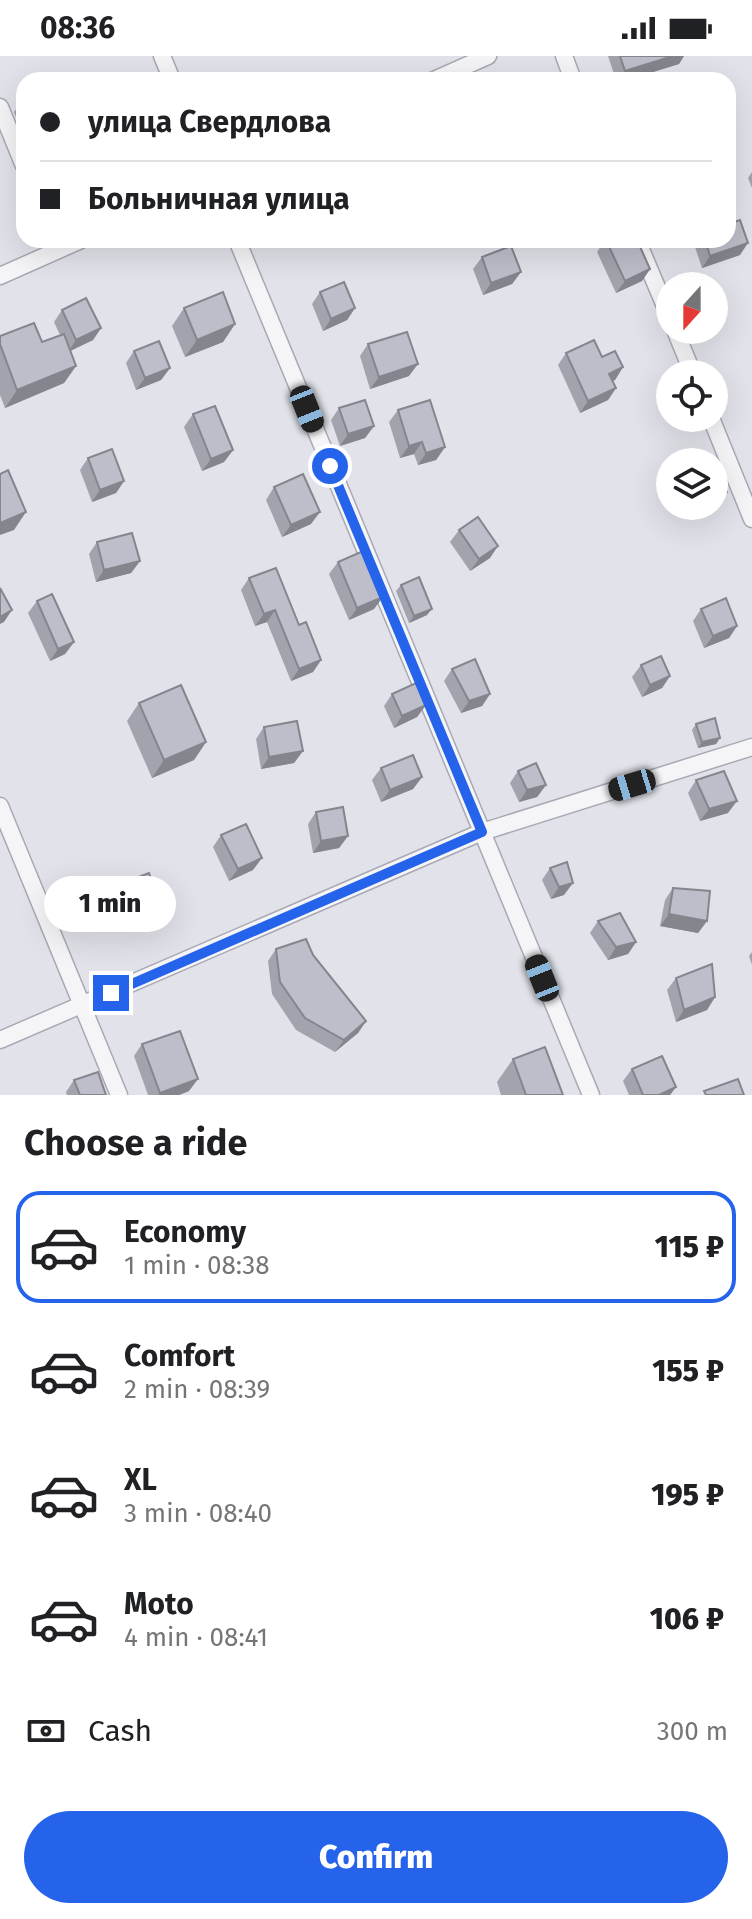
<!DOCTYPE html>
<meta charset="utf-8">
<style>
:root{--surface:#fff;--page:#f2f2f2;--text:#202124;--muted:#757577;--line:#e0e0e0;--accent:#2563eb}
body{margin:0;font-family:"Fira Sans",sans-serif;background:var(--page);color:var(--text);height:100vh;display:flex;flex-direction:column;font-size:30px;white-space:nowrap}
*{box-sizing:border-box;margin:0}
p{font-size:26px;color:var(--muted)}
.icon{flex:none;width:44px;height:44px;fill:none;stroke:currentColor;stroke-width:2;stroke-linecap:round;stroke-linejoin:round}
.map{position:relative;height:1039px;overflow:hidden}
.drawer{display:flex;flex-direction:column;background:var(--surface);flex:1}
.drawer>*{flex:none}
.banner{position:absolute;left:16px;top:16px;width:720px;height:176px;border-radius:24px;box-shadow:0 8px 32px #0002;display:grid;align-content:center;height:176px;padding:0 24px;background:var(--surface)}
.needle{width:52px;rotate:201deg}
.buttons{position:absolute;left:656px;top:216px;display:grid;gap:16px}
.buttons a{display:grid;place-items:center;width:72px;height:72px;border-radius:50%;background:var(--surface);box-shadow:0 8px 32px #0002;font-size:40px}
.end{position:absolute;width:36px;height:36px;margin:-18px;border:10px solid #2563eb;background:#fff;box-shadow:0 0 0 4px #fff}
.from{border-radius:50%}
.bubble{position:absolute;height:56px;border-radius:28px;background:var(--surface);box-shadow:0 8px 32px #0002;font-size:26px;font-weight:800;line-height:56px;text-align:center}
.car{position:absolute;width:24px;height:48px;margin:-24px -12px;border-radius:10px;box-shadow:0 0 6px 2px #0007;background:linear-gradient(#222 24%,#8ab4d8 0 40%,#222 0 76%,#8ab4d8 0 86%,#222 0)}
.banner b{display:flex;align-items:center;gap:28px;height:76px;font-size:30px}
.banner b+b{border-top:2px solid var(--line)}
.banner i{width:20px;height:20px;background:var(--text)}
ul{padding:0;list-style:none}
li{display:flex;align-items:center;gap:24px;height:112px;margin:0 16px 12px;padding:0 8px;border:4px solid transparent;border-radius:24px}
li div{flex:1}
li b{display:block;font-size:30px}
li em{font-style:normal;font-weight:800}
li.active{border-color:var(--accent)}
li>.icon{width:72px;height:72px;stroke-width:1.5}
h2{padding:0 24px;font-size:36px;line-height:96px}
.pay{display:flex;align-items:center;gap:20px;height:88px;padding:0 24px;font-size:30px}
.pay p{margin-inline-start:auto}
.primary-button{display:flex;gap:16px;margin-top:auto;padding:16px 24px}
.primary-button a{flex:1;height:92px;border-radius:48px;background:var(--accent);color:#fff;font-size:32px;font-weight:800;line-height:92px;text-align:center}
.status{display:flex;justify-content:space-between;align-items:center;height:56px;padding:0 40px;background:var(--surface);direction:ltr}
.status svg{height:22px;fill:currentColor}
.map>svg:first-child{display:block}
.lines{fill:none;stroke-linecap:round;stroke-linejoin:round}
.street-casing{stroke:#a8a9b4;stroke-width:19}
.street{stroke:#f5f5f8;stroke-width:16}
.wall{fill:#a3a3ad}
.shaded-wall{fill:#84858d}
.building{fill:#bdbec9;stroke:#84858d;stroke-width:2}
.route{stroke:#2563eb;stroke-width:10}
</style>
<div class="status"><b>08:36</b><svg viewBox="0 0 49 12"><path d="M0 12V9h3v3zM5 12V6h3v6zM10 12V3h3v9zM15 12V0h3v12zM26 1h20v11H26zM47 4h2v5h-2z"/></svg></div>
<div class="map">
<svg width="752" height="1039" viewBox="0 0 752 1039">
<rect width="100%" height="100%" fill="#e2e3ea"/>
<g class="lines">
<defs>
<g id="street">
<path d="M162,0L172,24"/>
<path d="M564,0L573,24"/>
<path d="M434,24L488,0"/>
<path d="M0,51L24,110"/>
<path d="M237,184L591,1039"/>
<path d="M637,184L670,262"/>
<path d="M0,220L81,184"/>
<path d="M675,274L693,318"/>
<path d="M711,362L752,463"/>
<path d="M0,750L119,1039"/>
<path d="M0,984L482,776L752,691"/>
</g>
</defs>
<use href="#street" class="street-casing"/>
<use href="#street" class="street"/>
</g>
<g class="wall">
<path d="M608,0H684L679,8L627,24H616Z"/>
<path d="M24,43V76L22,77L14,56Z"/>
<path d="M752,116V132L748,122Z"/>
<path d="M605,184H637L650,213L642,225L616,237L597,196Z"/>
<path d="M697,184H728L740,199L702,212L694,188Z"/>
<path d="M482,201L521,216L512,228L483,239L473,213Z"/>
<path d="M320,236L355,252L347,264L323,275L312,248Z"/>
<path d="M184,252L235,268L223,286L185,301L172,270Z"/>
<path d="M62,254L101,272L93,284L70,295L76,310L64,327L5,352L0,339V280L42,286L60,279L54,266Z"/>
<path d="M368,288L409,320L370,333L360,300Z"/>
<path d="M134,295L170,312L161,324L136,334L126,307Z"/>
<path d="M566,297L602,301L623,311L615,324L612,325L616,332L608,344L580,357L558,309Z"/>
<path d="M339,352L374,370L365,382L340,390L331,364Z"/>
<path d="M398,354L445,391L436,404L418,409L414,398L400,402L389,366Z"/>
<path d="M193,358L233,394L224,406L202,415L184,371Z"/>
<path d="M88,402L124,425L116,437L92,446L80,414Z"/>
<path d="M274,431L311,468L282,481L266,444Z"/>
<path d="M690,450H714L694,458Z"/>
<path d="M459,474L490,502L470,515L450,486Z"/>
<path d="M97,486L140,505L131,517L96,526L89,498Z"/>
<path d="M338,506L374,553L349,564L329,518Z"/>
<path d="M249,522L299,569L321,604L313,616L291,625L267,566L255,570L241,534Z"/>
<path d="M401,529L427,559L409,567L396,535Z"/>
<path d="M37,545L74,586L65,598L50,605L28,557Z"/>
<path d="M701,553L737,570L729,582L704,592L693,565Z"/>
<path d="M641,609L670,620L662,632L642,641L632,621Z"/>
<path d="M452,613L490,638L482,650L461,657L444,625Z"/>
<path d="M392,638L426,649L417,661L394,672L384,650Z"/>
<path d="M139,647L206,686L194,704L152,722L127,665Z"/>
<path d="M696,668L720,682L716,688L698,692L692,674Z"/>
<path d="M264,671L303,695L294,707L261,713L256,683Z"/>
<path d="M381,712L422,721L413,733L381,746L372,724Z"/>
<path d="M518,715L546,729L537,741L519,746L510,727Z"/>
<path d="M696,724L728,757L700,765L688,737Z"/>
<path d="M316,756L348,780L339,792L313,797L308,768Z"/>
<path d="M221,779L253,814L229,825L213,791Z"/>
<path d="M550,812L564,839L551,843L542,824Z"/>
<path d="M133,823L151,843L136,848L128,829Z"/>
<path d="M673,832L707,865L698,877L660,870L665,844Z"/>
<path d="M598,865L636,886L628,898L608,904L590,877Z"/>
<path d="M276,893L366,965L358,977L335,996L296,974L272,938L268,905Z"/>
<path d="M752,896V909L749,900Z"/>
<path d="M676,922L715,941L707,954L676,966L667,934Z"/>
<path d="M142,988L189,1035L179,1039H148L134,1000Z"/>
<path d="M513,1003L563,1039H501L497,1026Z"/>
<path d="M632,1013L676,1031L670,1039H629L623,1025Z"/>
<path d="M74,1024L106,1039H67L66,1036Z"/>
</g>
<g class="shaded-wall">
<path d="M673,0H684L679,8L627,24H619L625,15Z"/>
<path d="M748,187L740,199L702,212L710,200Z"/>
<path d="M650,213L642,225L616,237L625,225Z"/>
<path d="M521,216L512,228L483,239L491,227Z"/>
<path d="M355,252L347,264L323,275L331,263Z"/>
<path d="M235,268L223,286L185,301L197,284Z"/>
<path d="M101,272L93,284L68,296L76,284Z"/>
<path d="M418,308L409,320L370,333L379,321Z"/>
<path d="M76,310L64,327L5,352L17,334Z"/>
<path d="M623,311L615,324L601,330L609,318Z"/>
<path d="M170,312L161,324L136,334L145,322Z"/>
<path d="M616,332L608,344L580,357L588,345Z"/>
<path d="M374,370L365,382L340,390L348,378Z"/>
<path d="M422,386L414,398L400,402L409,390Z"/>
<path d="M445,391L436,404L418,409L426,397Z"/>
<path d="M233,394L224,406L202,415L211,403Z"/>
<path d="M124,425L116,437L92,446L100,434Z"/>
<path d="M727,436L719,448L714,450V441Z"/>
<path d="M700,450H714L694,458Z"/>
<path d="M26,456L14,474L0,479V467Z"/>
<path d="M320,456L311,468L282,481L291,469Z"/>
<path d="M498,490L490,502L470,515L479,503Z"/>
<path d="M140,505L131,517L96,526L104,514Z"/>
<path d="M383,541L374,553L349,564L357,552Z"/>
<path d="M432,553L427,559L409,567L414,560Z"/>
<path d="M12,554L4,566L0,568V561Z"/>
<path d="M275,554L267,566L255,570L264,558Z"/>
<path d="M737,570L729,582L704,592L713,580Z"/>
<path d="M74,586L65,598L50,605L58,593Z"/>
<path d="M321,604L313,616L291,625L299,613Z"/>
<path d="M670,620L662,632L642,641L650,629Z"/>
<path d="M490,638L482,650L461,657L469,645Z"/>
<path d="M426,649L417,661L394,672L402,660Z"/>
<path d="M720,682L716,688L698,692L702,686Z"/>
<path d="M206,686L194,704L152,722L164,704Z"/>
<path d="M303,695L294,707L261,713L269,701Z"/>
<path d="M422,721L413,733L381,746L390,734Z"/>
<path d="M546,729L537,741L519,746L527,734Z"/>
<path d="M737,745L728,757L700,765L709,753Z"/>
<path d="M348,780L339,792L313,797L321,785Z"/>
<path d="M262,802L253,814L229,825L238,813Z"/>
<path d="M573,827L564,839L551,843L559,831Z"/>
<path d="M156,837L151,843L136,848L140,842Z"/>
<path d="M669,858L707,865L698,877L660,870Z"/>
<path d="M636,886L628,898L608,904L616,891Z"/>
<path d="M715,941L707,954L676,966L684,954Z"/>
<path d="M366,965L358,977L335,996L344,984Z"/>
<path d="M198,1023L189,1035L179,1039H158L160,1037Z"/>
<path d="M676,1031L670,1039H659Z"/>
</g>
<g class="building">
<path d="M620,0H673L625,15Z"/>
<path d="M740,164L748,187L710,200L705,184H728V168Z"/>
<path d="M606,184H637L650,213L625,225Z"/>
<path d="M511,190L521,216L491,227L482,201Z"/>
<path d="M344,226L355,252L331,263L320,236Z"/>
<path d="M223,236L235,268L197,284L184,252Z"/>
<path d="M86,242L101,272L76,284L62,254Z"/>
<path d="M34,267L42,286L64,278L76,310L17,334L0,288V280Z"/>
<path d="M407,276L418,308L379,321L368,288Z"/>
<path d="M594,284L602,301L615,295L623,311L609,318L616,332L588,345L566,297Z"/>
<path d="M159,285L170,312L145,322L134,295Z"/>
<path d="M365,344L374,370L348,378L339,352Z"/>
<path d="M430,344L445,391L426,397L422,386L409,390L398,354Z"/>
<path d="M215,350L233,394L211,403L193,358Z"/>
<path d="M112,393L124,425L100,434L88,402Z"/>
<path d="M8,414L26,456L0,467V418Z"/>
<path d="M718,415L727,436L714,441V417Z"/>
<path d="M303,418L320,456L291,469L274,431Z"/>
<path d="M478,461L498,490L479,503L459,474Z"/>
<path d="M132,477L140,505L104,514L97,486Z"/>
<path d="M363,495L383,541L357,552L338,506Z"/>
<path d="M276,512L299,569L306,566L321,604L299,613L275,554L264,558L249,522Z"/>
<path d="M419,521L432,553L414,560L401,529Z"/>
<path d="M0,532L12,554L0,561Z"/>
<path d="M52,538L74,586L58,593L37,545Z"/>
<path d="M726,542L737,570L713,580L701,553Z"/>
<path d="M661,600L670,620L650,629L641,609Z"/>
<path d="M475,603L490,638L469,645L452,613Z"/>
<path d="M416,627L426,649L402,660L392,638Z"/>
<path d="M181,629L206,686L164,704L139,647Z"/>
<path d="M715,662L720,682L702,686L696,668Z"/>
<path d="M297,665L303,695L269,701L264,671Z"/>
<path d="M413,699L422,721L390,734L381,712Z"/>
<path d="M536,707L546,729L527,734L518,715Z"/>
<path d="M724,715L737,745L709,753L696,724Z"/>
<path d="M343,751L348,780L321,785L316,756Z"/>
<path d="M246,768L262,802L238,813L221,779Z"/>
<path d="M567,806L573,827L559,831L550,812Z"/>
<path d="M149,817L156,837L140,842L133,823Z"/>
<path d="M673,832L710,835L707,865L669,858Z"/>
<path d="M620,857L636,886L616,891L598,865Z"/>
<path d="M306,883L313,899L366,965L344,984L305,962L280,926L276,893Z"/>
<path d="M712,908L715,941L684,954L676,922Z"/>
<path d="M180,975L198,1023L160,1037L142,988Z"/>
<path d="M545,991L563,1039H526L513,1003Z"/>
<path d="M662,1000L676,1031L659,1039H643L632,1013Z"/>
<path d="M98,1016L106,1039H80L74,1024Z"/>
<path d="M738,1023L744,1039H706L704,1035Z"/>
</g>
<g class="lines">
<path class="route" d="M111,937L482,776L330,410"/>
</g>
</svg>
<div class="buttons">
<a><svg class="needle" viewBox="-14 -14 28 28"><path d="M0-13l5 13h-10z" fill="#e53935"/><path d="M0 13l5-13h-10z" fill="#757577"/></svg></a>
<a><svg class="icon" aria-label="locate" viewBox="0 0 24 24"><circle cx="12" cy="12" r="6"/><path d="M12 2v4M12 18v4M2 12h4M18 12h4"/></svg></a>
<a><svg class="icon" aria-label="layers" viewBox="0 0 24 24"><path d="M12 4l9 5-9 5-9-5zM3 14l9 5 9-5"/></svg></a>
</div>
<i class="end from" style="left:330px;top:410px"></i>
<i class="end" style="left:111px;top:937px"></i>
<div class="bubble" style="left:44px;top:820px;width:132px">1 min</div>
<i class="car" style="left:307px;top:353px;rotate:158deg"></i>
<i class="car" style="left:632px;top:729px;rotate:253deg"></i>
<i class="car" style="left:542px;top:922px;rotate:338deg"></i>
<div class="banner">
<b><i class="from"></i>улица Свердлова</b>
<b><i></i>Больничная улица</b>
</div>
</div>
<section class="drawer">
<h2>Choose a ride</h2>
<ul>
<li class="active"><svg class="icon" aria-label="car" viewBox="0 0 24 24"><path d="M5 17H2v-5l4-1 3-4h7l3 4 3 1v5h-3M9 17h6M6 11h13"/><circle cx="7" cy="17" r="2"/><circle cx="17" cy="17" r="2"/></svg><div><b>Economy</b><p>1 min · 08:38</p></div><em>115 ₽</em></li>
<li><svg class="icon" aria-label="car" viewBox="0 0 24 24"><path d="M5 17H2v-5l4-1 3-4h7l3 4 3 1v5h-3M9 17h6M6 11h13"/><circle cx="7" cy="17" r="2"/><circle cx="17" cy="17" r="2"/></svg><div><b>Comfort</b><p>2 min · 08:39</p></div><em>155 ₽</em></li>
<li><svg class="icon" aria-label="car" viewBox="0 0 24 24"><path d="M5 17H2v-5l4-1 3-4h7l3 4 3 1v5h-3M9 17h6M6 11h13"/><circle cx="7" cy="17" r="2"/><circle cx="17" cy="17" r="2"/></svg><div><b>XL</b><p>3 min · 08:40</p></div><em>195 ₽</em></li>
<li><svg class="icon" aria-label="car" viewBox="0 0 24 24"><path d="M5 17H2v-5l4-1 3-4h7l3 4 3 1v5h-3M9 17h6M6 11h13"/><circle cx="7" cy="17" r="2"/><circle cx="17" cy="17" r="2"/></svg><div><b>Moto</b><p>4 min · 08:41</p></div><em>106 ₽</em></li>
</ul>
<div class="pay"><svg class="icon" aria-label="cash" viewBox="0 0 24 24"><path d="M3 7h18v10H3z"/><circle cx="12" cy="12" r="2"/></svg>Cash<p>300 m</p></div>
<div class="primary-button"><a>Confirm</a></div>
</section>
